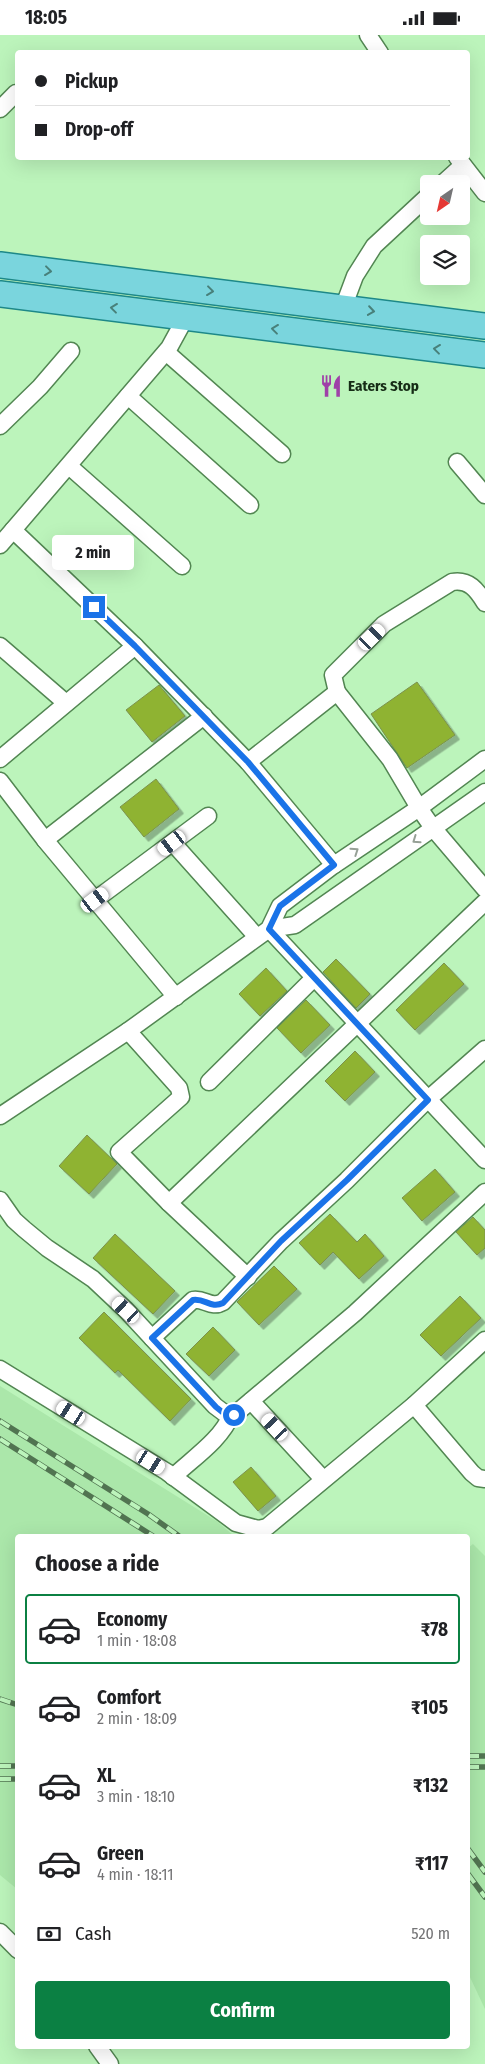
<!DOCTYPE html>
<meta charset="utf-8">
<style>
:root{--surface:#fff;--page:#f6f6f6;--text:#202124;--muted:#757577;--line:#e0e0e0;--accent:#0b8043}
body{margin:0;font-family:"Fira Sans Condensed",sans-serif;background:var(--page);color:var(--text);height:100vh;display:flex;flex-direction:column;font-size:19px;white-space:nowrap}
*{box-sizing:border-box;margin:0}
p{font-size:16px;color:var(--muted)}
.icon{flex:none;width:28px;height:28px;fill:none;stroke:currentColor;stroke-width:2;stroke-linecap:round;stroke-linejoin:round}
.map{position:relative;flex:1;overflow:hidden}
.details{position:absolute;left:15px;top:1499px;width:455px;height:515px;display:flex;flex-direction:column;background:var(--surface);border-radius:5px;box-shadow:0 5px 20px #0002}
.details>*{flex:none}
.top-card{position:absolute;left:15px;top:15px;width:455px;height:110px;border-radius:5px;box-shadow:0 5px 20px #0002;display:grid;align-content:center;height:110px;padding:0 20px;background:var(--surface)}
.needle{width:32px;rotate:214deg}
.buttons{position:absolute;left:420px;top:140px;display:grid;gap:10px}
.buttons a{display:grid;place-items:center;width:50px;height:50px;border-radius:5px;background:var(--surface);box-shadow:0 5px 20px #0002;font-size:25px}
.end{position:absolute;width:22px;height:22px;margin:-11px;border:6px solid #1a73e8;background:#fff;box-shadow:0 0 0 2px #fff}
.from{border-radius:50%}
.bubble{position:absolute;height:35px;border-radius:5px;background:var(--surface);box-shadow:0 5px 20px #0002;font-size:16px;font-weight:700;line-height:35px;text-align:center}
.car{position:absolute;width:15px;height:30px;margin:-15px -8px;border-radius:6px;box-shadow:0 0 4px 1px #0007;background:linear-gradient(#fff 24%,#345 0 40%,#fff 0 76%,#345 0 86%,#fff 0)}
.top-card b{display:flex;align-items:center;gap:18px;height:48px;font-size:19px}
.top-card b+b{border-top:1px solid var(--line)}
.top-card i{width:12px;height:12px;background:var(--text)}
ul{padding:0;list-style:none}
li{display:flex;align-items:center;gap:15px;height:70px;margin:0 10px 8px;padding:0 10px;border:2px solid transparent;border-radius:5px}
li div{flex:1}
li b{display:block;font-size:19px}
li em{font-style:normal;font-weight:700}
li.active{border-color:var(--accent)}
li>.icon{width:45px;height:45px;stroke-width:1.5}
h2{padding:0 20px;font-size:22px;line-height:60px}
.pay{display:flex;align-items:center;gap:12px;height:55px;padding:0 20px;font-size:19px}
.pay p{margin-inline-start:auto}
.action{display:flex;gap:10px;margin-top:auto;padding:10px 20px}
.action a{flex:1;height:58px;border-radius:5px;background:var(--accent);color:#fff;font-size:20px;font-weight:700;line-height:58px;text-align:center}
.status{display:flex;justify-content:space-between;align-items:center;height:35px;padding:0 25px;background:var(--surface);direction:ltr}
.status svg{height:14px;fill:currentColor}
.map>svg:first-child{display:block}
.built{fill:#abe7aa}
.building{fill:#8fb332;stroke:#7b914e;filter:url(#shadow)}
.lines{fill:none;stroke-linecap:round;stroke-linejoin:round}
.minor-casing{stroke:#528652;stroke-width:19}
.primary-casing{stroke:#1d8888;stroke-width:28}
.minor{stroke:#fff;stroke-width:16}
.primary{stroke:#7ad5dd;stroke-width:25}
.rail-casing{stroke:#517451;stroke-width:5.5}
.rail{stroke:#bcf4bb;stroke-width:4;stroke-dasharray:11;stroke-linecap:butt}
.oneway{stroke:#48807a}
.oneway2{stroke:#96a096}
.route{stroke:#1a73e8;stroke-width:6}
.labels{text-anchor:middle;stroke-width:4;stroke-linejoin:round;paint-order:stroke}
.poi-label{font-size:15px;font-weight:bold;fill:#162c16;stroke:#bcf4bb;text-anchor:start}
</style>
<div class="status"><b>18:05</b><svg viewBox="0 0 49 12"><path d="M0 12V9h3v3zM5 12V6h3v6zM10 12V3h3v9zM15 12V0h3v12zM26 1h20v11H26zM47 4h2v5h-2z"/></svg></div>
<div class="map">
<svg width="485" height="2029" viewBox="0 0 485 2029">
<defs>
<filter id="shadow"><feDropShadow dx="4.5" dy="4.5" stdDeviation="0" flood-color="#0004"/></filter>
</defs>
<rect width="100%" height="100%" fill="#bcf4bb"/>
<g class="built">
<path d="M0,1351L218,1487L234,1501H18L17,1854L0,1840Z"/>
<path d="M473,1509L485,1521V1974L468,1938V1513Z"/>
</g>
<g class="building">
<path d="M417,647L455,700L407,733L371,679Z"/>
<path d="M159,650L185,681L152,707L126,675Z"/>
<path d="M156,744L179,774L144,802L120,772Z"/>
<path d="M336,924L370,959L356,973L323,937Z"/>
<path d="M444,928L464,949L415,995L396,975Z"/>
<path d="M266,933L287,956L260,981L239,959Z"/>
<path d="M306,965L330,990L301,1018L277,993Z"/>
<path d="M355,1016L375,1037L345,1066L325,1046Z"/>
<path d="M87,1100L117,1129L89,1159L59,1131Z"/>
<path d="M435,1134L455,1157L422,1186L402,1163Z"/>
<path d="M330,1179L357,1207L365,1199L384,1221L359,1244L333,1217L320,1230L299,1208Z"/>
<path d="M473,1182L485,1195V1213L477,1220L456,1197Z"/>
<path d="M115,1199L175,1256L153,1279L93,1223Z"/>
<path d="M274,1231L297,1254L259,1290L237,1267Z"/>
<path d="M460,1261L481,1283L441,1321L420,1300Z"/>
<path d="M104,1277L191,1364L170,1386L118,1335L115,1338L79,1303Z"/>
<path d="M213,1292L235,1315L209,1341L186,1319Z"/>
<path d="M251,1432L276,1461L258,1476L233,1447Z"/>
</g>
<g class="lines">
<defs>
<g id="minor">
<path d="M368,0L380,18"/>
<path d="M0,74L16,58"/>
<path d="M457,122L485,158"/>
<path d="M442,149L463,130"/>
<path d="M343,273L355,241L374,211L429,160"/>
<path d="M186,282L169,313L13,495L135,611L248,727L337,657L333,640L384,589L452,547C469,544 477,555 485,568"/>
<path d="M166,317L282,419"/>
<path d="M128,361L250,470"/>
<path d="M0,391L40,352L71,316"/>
<path d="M457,427L485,460"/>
<path d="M69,431L182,531"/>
<path d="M0,510L13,495"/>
<path d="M0,611L66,668"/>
<path d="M337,657L390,724L419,773L433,793L485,854"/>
<path d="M0,724L135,611"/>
<path d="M248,727L334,830"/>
<path d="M0,746L45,805L176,962"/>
<path d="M45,805L204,681"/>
<path d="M173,808L257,902"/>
<path d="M95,865L208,781"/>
<path d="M269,894L485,1125"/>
<path d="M269,894L295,890L485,757"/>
<path d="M128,996L179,1053L181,1062L119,1117L169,1168L248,1242"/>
<path d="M209,1047L314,943"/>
<path d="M0,1081L128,996L269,894L280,871L334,830L419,773L485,724"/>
<path d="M0,1165L14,1185L24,1194L47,1213L93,1244L126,1275L215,1371L227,1380H234L355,1278L485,1157"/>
<path d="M169,1168L485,867"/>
<path d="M152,1303L193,1265C205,1263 211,1274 223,1267L281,1206L347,1145L427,1065L485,1014"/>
<path d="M0,1334L167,1437L236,1488L258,1494L267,1492L414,1370L485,1305"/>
<path d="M251,1366L323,1444"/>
<path d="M414,1370L472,1438L478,1443L485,1444"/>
<path d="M173,1442C192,1424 222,1404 231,1380"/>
<path d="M0,1897L18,1915"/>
<path d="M97,2011L110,2029"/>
</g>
<g id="primary">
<path d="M0,230L485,291"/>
<path d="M0,259L485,320"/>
</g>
</defs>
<use href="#minor" class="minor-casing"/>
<use href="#primary" class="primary-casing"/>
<use href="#minor" class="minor"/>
<use href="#primary" class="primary"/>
<defs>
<g id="rail">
<path d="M0,1386L148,1479L179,1501"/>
<path d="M0,1404L153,1501"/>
<path d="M0,1664L18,1670"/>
<path d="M468,1721H485"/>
<path d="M0,1731H18"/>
<path d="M468,1732H485"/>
<path d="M0,1744H18"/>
<path d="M468,1814L485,1837"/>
<path d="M468,1839L485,1862"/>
</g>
</defs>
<use href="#rail" class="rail-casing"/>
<use href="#rail" class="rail"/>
</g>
<defs><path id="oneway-chevron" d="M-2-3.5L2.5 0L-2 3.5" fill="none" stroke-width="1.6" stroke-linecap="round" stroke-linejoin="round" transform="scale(1.25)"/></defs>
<g class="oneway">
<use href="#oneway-chevron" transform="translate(48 236) rotate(7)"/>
<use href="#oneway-chevron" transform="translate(210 256) rotate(7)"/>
<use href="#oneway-chevron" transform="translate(114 273) rotate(-173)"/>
<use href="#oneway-chevron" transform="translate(371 276) rotate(8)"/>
<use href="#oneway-chevron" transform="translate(275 294) rotate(-173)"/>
<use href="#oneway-chevron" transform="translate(437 314) rotate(-173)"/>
</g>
<g class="oneway2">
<use href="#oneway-chevron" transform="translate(416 805) rotate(145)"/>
<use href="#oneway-chevron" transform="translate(355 816) rotate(-34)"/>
</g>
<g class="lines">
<path class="route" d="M94,572L135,611L248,727L334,830L280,871L269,894L428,1065L347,1145L281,1206L223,1268C211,1274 205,1263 193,1265L152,1303L216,1372L226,1380H234"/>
</g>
<defs>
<symbol id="restaurant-bare" viewBox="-9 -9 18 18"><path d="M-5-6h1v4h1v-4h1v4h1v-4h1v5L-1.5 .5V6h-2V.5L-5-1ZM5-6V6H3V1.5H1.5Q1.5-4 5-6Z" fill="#9f40a8" stroke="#bcf4bb" stroke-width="2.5" paint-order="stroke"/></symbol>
</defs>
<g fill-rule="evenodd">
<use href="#restaurant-bare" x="315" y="335" width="32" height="32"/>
</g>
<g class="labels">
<g class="poi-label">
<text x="348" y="356">Eaters Stop</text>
</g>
</g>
</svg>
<div class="buttons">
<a><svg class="needle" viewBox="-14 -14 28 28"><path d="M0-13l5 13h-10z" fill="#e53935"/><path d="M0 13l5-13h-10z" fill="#757577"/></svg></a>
<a><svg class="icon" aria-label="layers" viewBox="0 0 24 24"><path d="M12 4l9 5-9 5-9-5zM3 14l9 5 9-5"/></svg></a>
</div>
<i class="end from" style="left:234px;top:1380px"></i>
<i class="end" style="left:94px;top:572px"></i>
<div class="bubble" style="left:52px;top:500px;width:82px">2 min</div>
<i class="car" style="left:372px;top:602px;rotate:46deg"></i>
<i class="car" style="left:172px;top:808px;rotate:233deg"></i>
<i class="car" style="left:95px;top:865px;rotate:53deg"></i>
<i class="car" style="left:126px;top:1275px;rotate:312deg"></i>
<i class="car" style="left:71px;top:1378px;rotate:302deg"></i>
<i class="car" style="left:275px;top:1392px;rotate:317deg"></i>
<i class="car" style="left:151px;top:1427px;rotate:122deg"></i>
<div class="top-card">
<b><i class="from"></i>Pickup</b>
<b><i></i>Drop-off</b>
</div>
<section class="details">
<h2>Choose a ride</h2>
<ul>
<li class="active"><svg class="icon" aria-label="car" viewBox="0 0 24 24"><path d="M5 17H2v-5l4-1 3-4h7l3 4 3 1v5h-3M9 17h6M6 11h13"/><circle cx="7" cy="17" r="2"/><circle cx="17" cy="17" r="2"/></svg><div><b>Economy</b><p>1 min · 18:08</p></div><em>₹78</em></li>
<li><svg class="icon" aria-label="car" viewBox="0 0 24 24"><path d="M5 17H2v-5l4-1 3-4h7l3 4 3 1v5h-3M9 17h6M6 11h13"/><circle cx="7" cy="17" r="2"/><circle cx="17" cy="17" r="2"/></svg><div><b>Comfort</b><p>2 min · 18:09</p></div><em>₹105</em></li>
<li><svg class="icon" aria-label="car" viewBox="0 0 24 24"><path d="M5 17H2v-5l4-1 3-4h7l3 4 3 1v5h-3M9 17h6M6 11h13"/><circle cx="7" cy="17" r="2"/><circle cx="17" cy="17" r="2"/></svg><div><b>XL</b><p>3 min · 18:10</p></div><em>₹132</em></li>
<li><svg class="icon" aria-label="car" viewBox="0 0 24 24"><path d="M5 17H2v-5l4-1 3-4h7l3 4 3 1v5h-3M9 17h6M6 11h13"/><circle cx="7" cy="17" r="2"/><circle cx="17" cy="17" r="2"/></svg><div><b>Green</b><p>4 min · 18:11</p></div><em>₹117</em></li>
</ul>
<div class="pay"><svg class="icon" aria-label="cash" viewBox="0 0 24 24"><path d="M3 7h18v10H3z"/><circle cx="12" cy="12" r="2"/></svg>Cash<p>520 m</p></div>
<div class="action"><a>Confirm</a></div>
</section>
</div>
